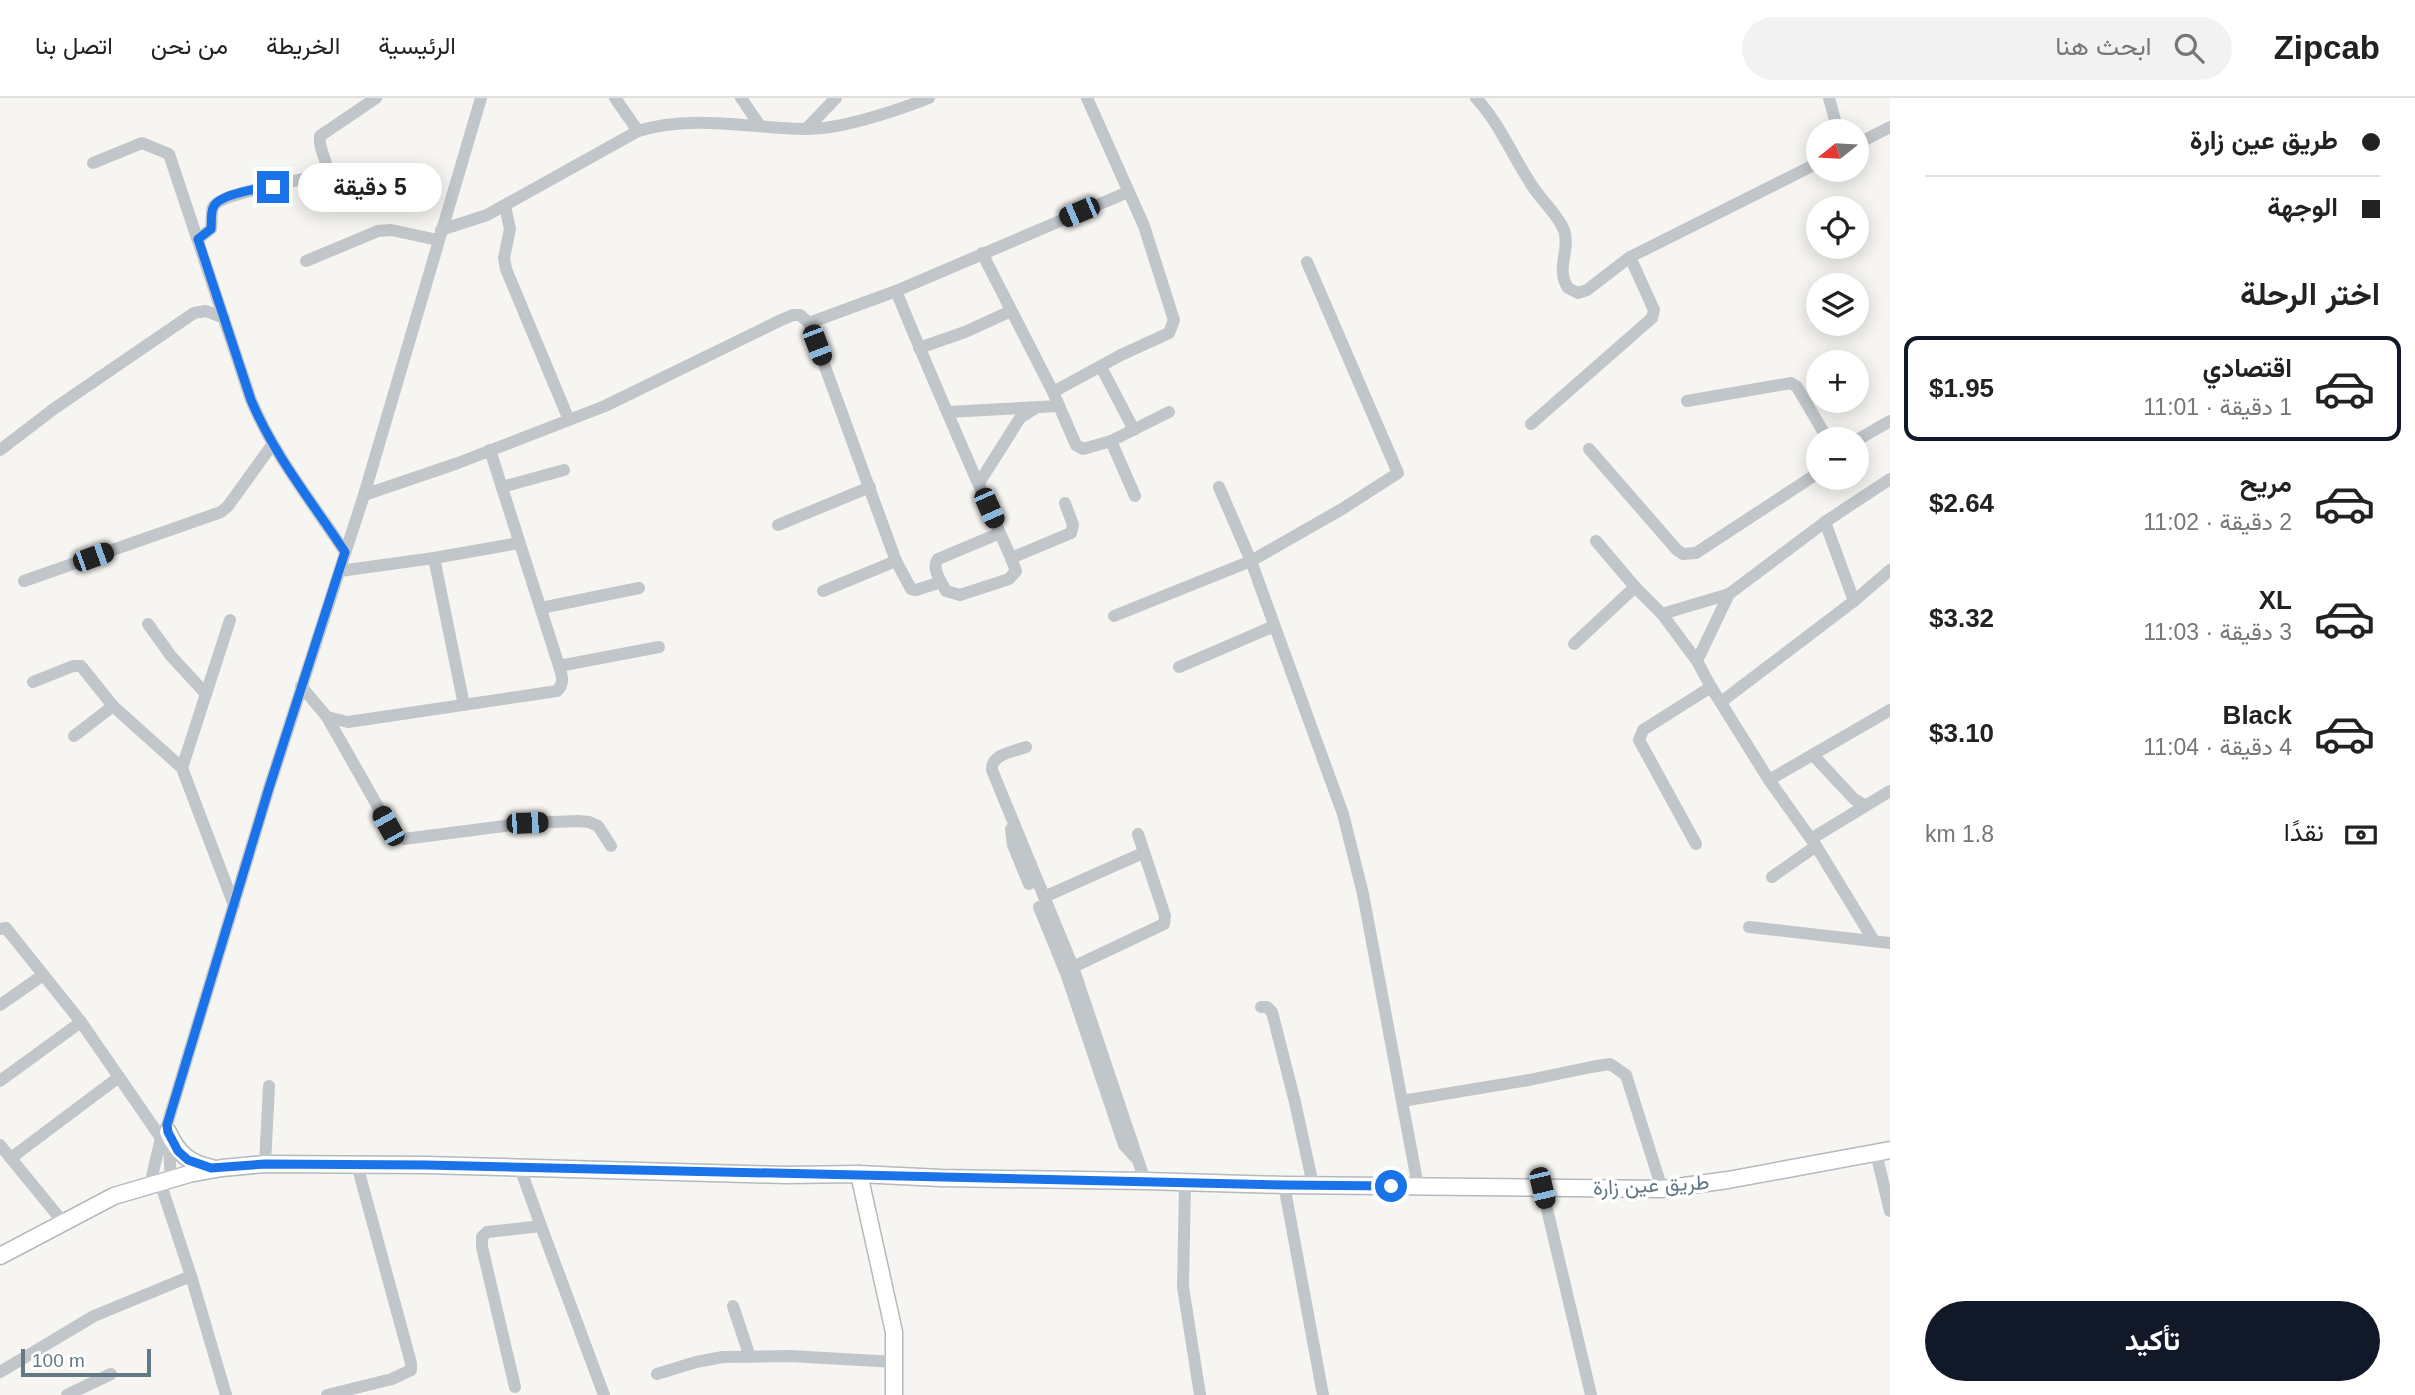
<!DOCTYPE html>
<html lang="ar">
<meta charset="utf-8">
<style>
:root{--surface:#fff;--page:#f2f2f2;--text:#222;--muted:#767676;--line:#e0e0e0;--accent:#111827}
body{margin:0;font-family:Helvetica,Vazirmatn,sans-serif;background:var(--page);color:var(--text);direction:rtl;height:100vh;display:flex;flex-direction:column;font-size:26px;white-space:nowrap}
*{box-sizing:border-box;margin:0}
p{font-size:23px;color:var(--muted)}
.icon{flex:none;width:38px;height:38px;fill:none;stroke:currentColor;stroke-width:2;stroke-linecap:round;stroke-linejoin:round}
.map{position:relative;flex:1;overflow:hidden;direction:ltr}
.side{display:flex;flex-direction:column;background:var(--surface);width:525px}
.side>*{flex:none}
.hud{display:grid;align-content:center;height:154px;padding:0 35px;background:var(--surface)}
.needle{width:46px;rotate:252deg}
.buttons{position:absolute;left:1806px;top:21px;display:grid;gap:14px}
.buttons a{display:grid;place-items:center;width:63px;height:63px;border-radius:50%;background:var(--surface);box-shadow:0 4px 18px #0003;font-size:35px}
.scale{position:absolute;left:21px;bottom:18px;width:130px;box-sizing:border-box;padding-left:7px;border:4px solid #637985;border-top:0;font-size:19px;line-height:24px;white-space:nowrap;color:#637985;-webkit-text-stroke:5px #fff;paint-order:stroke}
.end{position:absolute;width:32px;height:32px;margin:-16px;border:9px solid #1a73e8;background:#fff;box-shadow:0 0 0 4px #fff}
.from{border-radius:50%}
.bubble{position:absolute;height:49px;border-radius:24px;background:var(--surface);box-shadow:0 4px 18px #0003;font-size:23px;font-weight:700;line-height:49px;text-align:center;direction:rtl}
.car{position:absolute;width:21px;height:42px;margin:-21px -10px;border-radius:9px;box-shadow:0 0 5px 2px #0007;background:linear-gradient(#222 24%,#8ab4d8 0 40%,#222 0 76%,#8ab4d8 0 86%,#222 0)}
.hud b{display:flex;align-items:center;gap:24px;height:66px;font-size:26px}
.hud b+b{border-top:2px solid var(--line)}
.hud i{width:18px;height:18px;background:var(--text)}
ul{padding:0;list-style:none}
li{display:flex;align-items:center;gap:21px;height:105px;margin:0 14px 10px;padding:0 21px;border:4px solid transparent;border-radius:14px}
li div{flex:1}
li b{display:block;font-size:26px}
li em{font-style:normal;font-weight:700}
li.active{border-color:var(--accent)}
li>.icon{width:63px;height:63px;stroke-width:1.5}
h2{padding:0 35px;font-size:32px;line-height:84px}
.pay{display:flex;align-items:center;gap:18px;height:77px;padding:0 35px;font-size:26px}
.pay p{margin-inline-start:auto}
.primary-button{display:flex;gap:14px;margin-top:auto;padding:14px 35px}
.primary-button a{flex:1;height:80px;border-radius:42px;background:var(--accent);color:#fff;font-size:28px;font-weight:700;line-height:80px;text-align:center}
header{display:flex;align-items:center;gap:42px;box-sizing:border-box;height:98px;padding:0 35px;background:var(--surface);border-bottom:2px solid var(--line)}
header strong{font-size:33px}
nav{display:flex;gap:38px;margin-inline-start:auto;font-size:24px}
.search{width:490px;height:63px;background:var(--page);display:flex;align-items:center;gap:18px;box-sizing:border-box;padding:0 24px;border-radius:38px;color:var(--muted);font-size:26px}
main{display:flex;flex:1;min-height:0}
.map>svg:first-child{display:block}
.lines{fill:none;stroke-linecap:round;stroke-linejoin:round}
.major-casing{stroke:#b4b9bc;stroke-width:19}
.minor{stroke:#c0c6c9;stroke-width:12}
.major{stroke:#fff;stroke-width:16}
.route{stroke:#1a73e8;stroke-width:9}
.labels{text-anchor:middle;stroke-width:7;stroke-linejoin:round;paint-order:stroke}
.street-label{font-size:21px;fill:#637985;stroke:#fff}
</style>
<header>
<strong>Zipcab</strong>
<div class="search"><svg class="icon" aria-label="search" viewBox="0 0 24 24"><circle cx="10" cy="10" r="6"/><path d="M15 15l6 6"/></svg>ابحث هنا</div>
<nav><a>الرئيسية</a><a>الخريطة</a><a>من نحن</a><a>اتصل بنا</a></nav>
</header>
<main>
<section class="side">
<div class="hud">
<b><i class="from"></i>طريق عين زارة</b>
<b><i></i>الوجهة</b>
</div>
<h2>اختر الرحلة</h2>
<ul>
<li class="active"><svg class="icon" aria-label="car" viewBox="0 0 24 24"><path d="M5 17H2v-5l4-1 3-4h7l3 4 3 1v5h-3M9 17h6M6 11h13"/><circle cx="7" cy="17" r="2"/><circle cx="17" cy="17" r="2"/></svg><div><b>اقتصادي</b><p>1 دقيقة · 11:01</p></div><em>$1.95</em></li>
<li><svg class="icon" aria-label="car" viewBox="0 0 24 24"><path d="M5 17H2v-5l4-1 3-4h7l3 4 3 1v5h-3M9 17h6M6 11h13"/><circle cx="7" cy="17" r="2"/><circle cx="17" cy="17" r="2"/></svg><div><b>مريح</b><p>2 دقيقة · 11:02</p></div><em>$2.64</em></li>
<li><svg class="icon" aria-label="car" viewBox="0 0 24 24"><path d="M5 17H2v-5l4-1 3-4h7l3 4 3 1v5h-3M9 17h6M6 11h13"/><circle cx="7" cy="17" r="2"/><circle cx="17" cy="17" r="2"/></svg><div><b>XL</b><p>3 دقيقة · 11:03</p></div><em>$3.32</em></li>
<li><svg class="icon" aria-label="car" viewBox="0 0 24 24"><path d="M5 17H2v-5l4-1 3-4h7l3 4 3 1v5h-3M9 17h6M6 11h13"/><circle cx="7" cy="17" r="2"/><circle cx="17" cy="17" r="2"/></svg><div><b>Black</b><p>4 دقيقة · 11:04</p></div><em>$3.10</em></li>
</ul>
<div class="pay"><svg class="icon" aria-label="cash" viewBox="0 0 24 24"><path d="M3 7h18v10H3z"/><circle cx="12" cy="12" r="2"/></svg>نقدًا<p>1.8 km</p></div>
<div class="primary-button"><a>تأكيد</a></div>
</section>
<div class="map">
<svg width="1890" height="1297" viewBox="0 0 1890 1297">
<rect width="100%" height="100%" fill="#f6f5f2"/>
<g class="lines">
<defs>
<g id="major">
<path d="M168,1034C178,1056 189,1065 212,1070"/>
<path d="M859,1076L894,1234V1297"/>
<path d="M0,1158L114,1098L189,1076L222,1070L265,1066L426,1067L785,1077L859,1076L941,1080L1145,1083L1284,1087L1662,1091L1728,1082L1890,1052"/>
</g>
</defs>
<use href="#major" class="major-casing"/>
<g class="minor">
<path d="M615,0L638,33"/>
<path d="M741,0L760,28"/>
<path d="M1476,0C1501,27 1514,62 1535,92C1545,106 1557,116 1564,132C1571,152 1555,170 1568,190L1578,195L1587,192L1630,159"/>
<path d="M1829,0L1838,33"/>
<path d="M806,31L836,0"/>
<path d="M1857,46L1890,29"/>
<path d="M93,65L142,45L169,56L251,302C274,357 312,404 345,454"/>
<path d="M505,108L510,131L504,160L506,171L569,322"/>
<path d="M441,132L487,117L638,33C693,16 748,30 804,31C839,32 896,13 929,0"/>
<path d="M198,141L211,131C212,124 211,115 213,109C220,94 303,84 323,75L327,71C326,59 318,50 320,38L376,0"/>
<path d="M982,155L1053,294L1076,347L1083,351L1111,343L1169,314"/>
<path d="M306,163L378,133L391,132L438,142"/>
<path d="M896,193C933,283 972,372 1011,460L1016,473L1009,481L960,497L946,493C941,483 931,471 938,461L1000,435"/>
<path d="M809,225L896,193L1128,94"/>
<path d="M919,250L965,234L1011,213"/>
<path d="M1101,269L1134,332"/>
<path d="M1053,294L1121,257L1169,235L1174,222L1144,128L1087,0"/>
<path d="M1687,303L1791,285L1797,289L1824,335L1831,341"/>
<path d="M948,314L1059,308"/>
<path d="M1531,326L1652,220L1654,212L1630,159L1818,65"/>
<path d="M1857,342L1890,323"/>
<path d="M1111,343L1135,398"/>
<path d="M1589,351L1677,452L1683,456L1696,455L1818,375"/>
<path d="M0,352L55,310L194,215L206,213L224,220"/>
<path d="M979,385L1020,320L1034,311"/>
<path d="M502,389L564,372"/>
<path d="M1219,389L1251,463L1343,716L1363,796L1418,1088"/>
<path d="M364,397L458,365L605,308L781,222L793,217H800L809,225L896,463L911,491L916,492L941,484"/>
<path d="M1825,424L1854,503"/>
<path d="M778,427L870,389"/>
<path d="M1596,443L1635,489L1662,516L1697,563L1711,589L1769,682L1816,748L1874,843"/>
<path d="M434,460L464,607"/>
<path d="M1011,460L1071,435L1073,427L1065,405"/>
<path d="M340,473L434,460L519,445"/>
<path d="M24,483L221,414L228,408L272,347"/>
<path d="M823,493L896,463"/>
<path d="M541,510L639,490"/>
<path d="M1662,516L1729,496"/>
<path d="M1114,518L1251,463L1342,411L1398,375L1307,164"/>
<path d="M148,526L171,558L206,596"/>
<path d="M1574,546L1635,489"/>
<path d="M1697,563L1729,496L1825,424L1890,381"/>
<path d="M559,568L659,549"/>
<path d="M1179,569L1274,528"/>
<path d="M33,584L73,568H81L113,608L182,670L234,807"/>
<path d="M301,588L327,619L348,624L557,593C565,585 562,578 559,568L490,352"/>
<path d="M1721,604L1854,503L1890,472"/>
<path d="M327,619L394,737L404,741L527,725L578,723L589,724L598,728L611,748"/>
<path d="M74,638L113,608"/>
<path d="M1026,649C1013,654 991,656 992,672L1073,869L1145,1083"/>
<path d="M1813,657L1854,701L1864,707"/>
<path d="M182,670L230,522"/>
<path d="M1769,682L1890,612"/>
<path d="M1011,731L1013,747L1029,786"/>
<path d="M1811,741L1890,693"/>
<path d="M1696,746L1639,642L1643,632L1711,589"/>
<path d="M1772,779L1816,748"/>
<path d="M1044,799L1143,755"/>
<path d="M1039,809L1067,878L1124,1047L1135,1059"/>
<path d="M1749,829L1890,845"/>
<path d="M0,831L6,830L81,924L161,1040"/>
<path d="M1073,869L1164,826L1165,818L1138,736"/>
<path d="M0,907L43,877"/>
<path d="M1261,909H1267L1272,914L1295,1004L1313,1087"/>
<path d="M0,983L81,924"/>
<path d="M1402,1003L1529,982L1591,969L1610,966L1626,977L1662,1091"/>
<path d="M168,1036L171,1081"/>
<path d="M0,1047L63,1124"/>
<path d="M1876,1055L1890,1113"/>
<path d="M11,1060L119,979"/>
<path d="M265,1066L269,988"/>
<path d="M160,1084L191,1178L226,1297"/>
<path d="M1185,1085L1183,1189L1200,1297"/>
<path d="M150,1087L161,1040L167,1027L269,690L364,397L481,0"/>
<path d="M1284,1087L1323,1297"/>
<path d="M1542,1090L1591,1297"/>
<path d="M541,1128L604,1297"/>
<path d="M733,1208L750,1259"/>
<path d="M0,1274L94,1218L191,1178"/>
<path d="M657,1276L696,1264L723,1259L790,1258L895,1264"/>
<path d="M515,1289L482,1149V1139L487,1134L541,1128L520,1070"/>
<path d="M67,1297L111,1276"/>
<path d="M327,1297L392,1281L411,1272V1265L357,1067"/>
</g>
<use href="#major" class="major"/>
</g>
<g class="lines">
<path class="route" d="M273,89C260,90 220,96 214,108C210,114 212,124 211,131L198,141L251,302C274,357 312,404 345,454L269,690L167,1027L168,1034L178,1053L188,1062L211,1070L265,1066L426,1067L1284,1087L1391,1088"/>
</g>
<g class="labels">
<g class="street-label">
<text transform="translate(1651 1087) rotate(-3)" y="7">طريق عين زارة</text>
</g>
</g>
</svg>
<div class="buttons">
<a><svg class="needle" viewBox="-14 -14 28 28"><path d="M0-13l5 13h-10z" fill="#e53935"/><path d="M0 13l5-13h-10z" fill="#767676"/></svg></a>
<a><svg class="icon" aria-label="locate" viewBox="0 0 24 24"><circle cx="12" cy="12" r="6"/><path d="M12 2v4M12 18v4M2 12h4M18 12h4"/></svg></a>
<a><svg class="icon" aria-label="layers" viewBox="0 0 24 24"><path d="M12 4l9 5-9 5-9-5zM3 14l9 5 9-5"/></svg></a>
<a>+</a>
<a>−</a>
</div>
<div class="scale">100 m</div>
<i class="end from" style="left:1391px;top:1088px"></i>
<i class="end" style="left:273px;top:89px"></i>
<div class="bubble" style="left:298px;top:65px;width:144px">5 دقيقة</div>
<i class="car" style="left:1079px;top:114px;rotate:247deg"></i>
<i class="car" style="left:817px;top:247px;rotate:159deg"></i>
<i class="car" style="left:989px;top:410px;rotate:156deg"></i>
<i class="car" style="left:93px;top:459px;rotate:70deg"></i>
<i class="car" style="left:527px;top:725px;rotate:88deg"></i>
<i class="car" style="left:388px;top:728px;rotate:331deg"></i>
<i class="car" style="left:1542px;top:1090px;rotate:167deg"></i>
</div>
</main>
